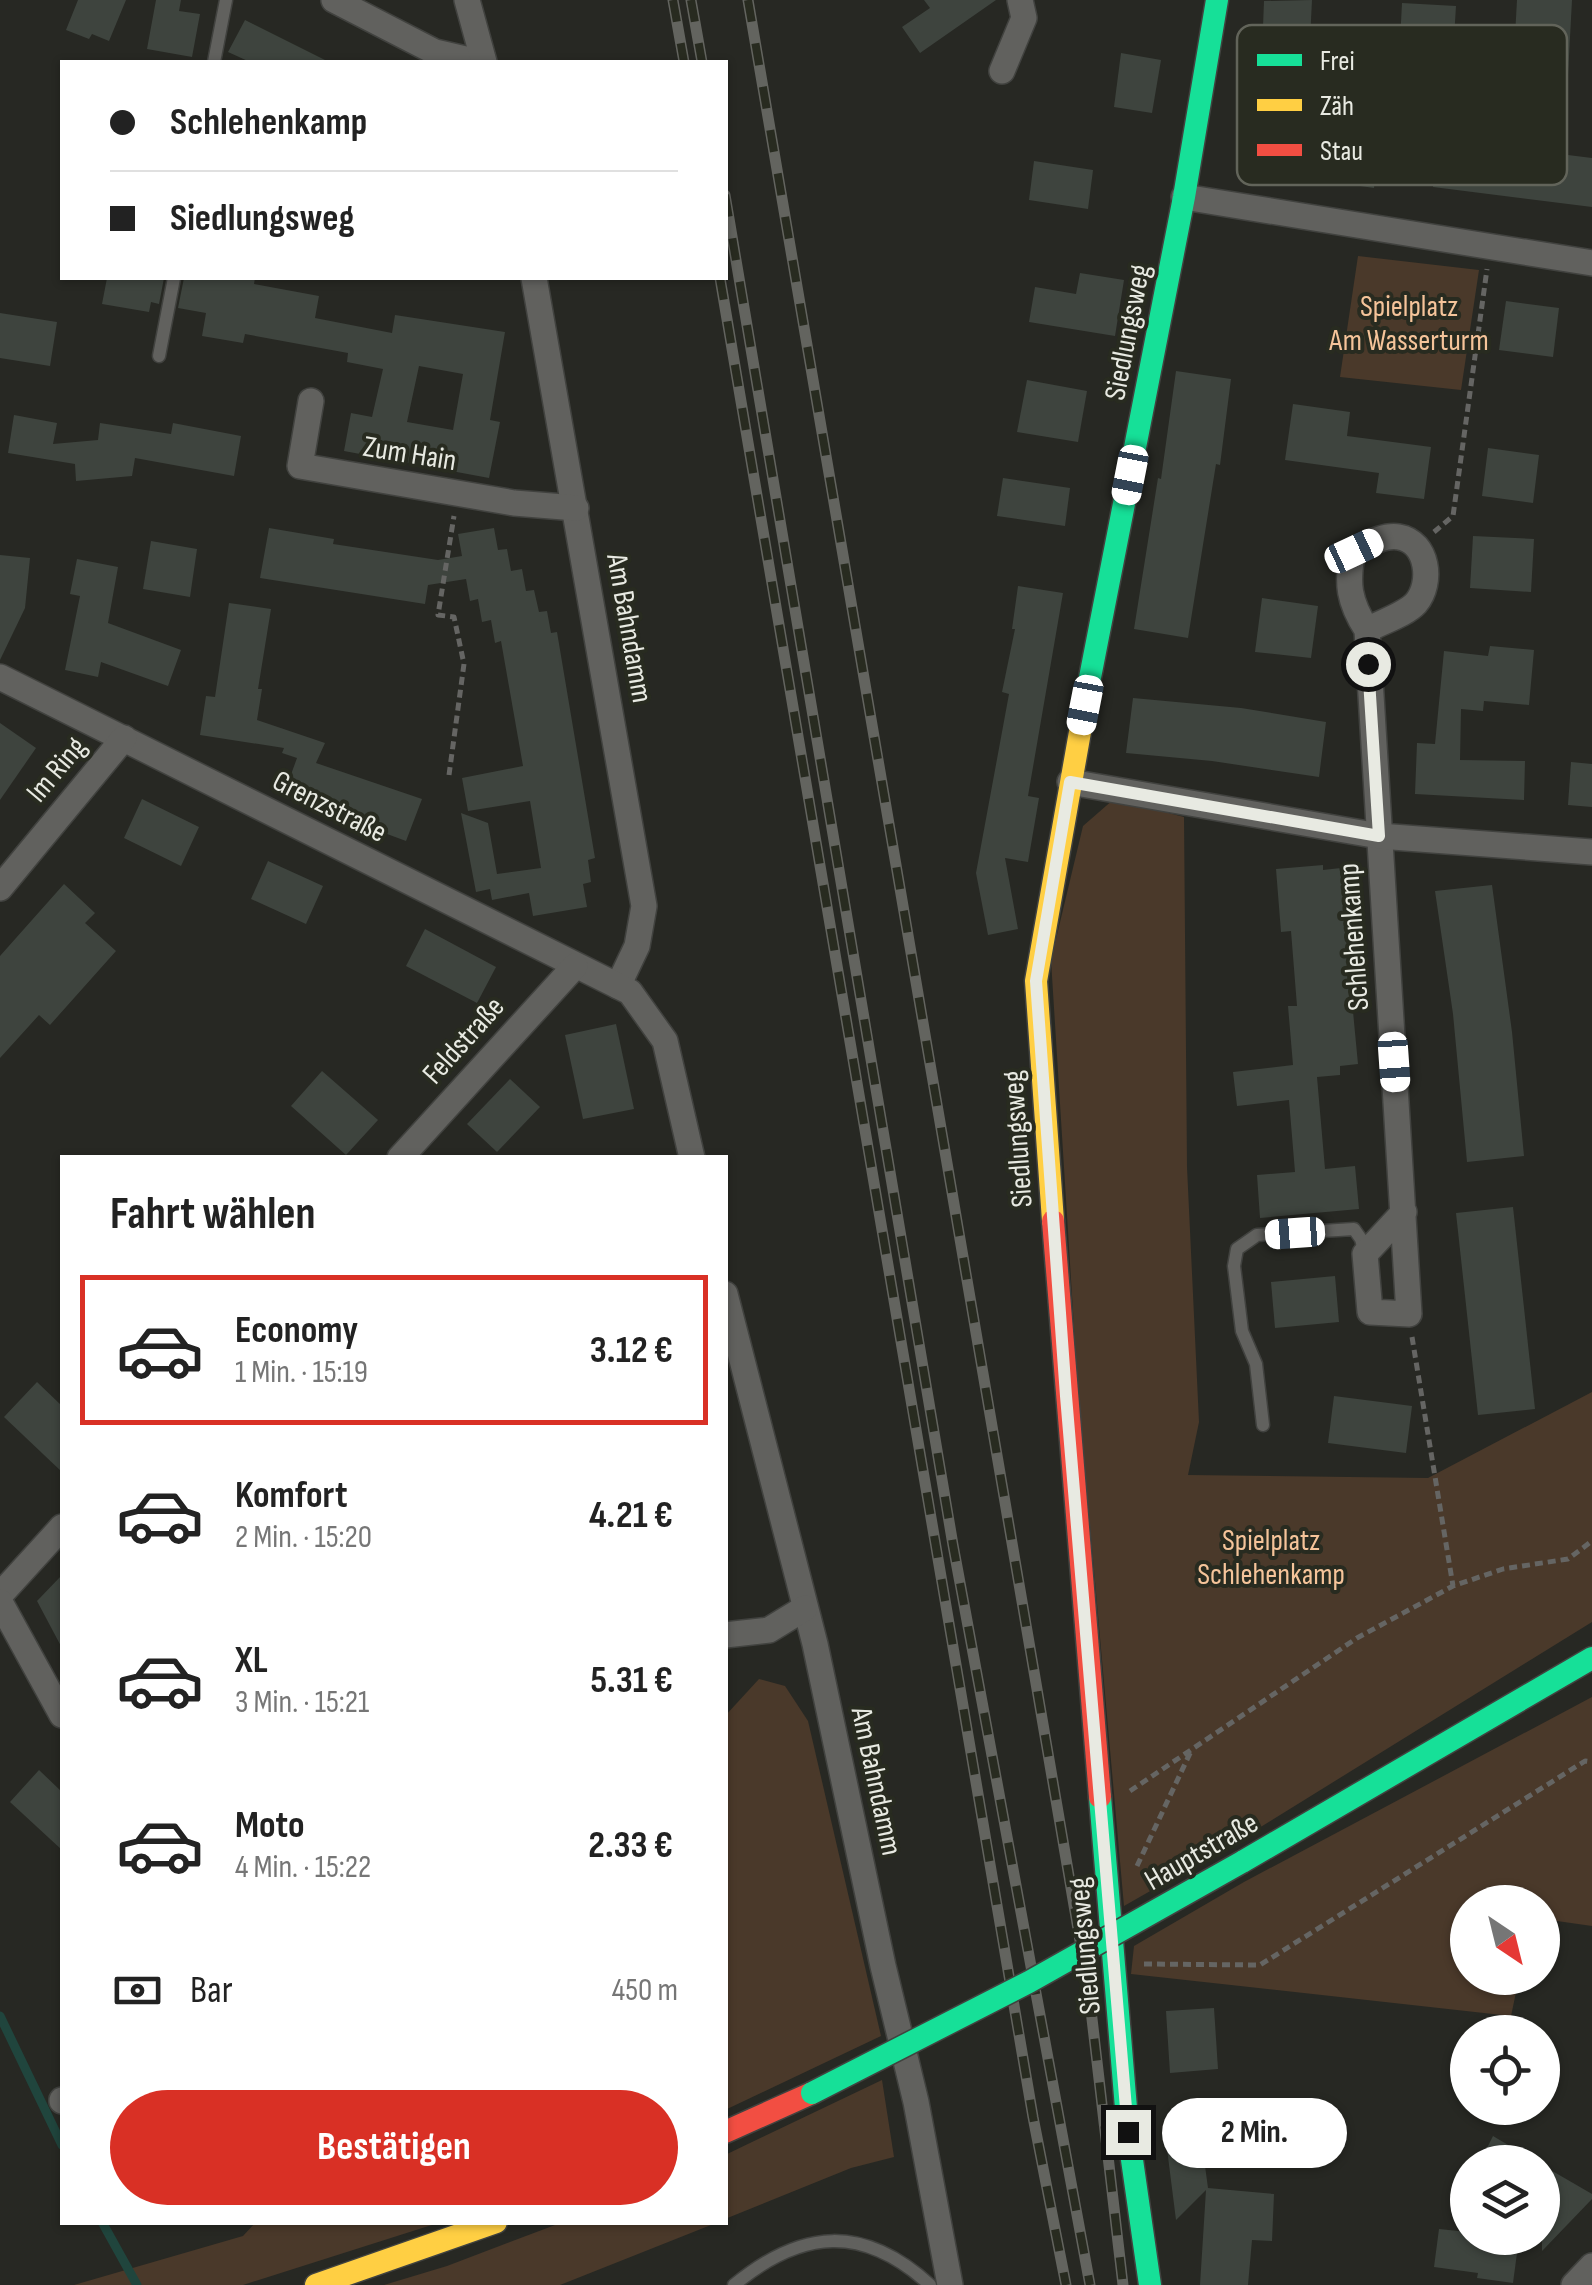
<!DOCTYPE html>
<html lang="de">
<meta charset="utf-8">
<style>
:root{--surface:#fff;--page:#f2f2f2;--text:#222;--muted:#767676;--line:#e0e0e0;--accent:#d93025}
body{margin:0;font-family:"Sofia Sans Condensed",sans-serif;background:var(--page);color:var(--text);height:100vh;display:flex;flex-direction:column;font-size:38px;white-space:nowrap}
*{box-sizing:border-box;margin:0}
p{font-size:32px;color:var(--muted)}
.icon{flex:none;width:55px;height:55px;fill:none;stroke:currentColor;stroke-width:2;stroke-linecap:round;stroke-linejoin:round}
.map{position:relative;flex:1;overflow:hidden}
.details{position:absolute;left:60px;top:1155px;width:668px;height:1070px;display:flex;flex-direction:column;background:var(--surface);border-radius:0px;box-shadow:0 2px 8px #0004}
.details>*{flex:none}
.top-card{position:absolute;left:60px;top:60px;width:668px;height:220px;border-radius:0px;box-shadow:0 2px 8px #0004;display:grid;align-content:center;height:220px;padding:0 50px;background:var(--surface)}
.needle{width:65px;rotate:145deg}
.controls{position:absolute;left:1450px;top:1885px;display:grid;gap:20px}
.controls a{display:grid;place-items:center;width:110px;height:110px;border-radius:50%;background:var(--surface);box-shadow:0 2px 8px #0004;font-size:50px}
.end{position:absolute;width:45px;height:45px;margin:-22px;border:12px solid #e8eae2;background:#111;box-shadow:0 0 0 5px #111}
.from{border-radius:50%}
.bubble{position:absolute;height:70px;border-radius:35px;background:var(--surface);box-shadow:0 2px 8px #0004;font-size:32px;font-weight:700;line-height:70px;text-align:center}
.car{position:absolute;width:30px;height:60px;margin:-30px -15px;border-radius:12px;box-shadow:0 0 8px 2px #0007;background:linear-gradient(#fff 24%,#345 0 40%,#fff 0 76%,#345 0 86%,#fff 0)}
.top-card b{display:flex;align-items:center;gap:35px;height:95px;font-size:38px}
.top-card b+b{border-top:2px solid var(--line)}
.top-card i{width:25px;height:25px;background:var(--text)}
ul{padding:0;list-style:none}
li{display:flex;align-items:center;gap:30px;height:150px;margin:0 20px 15px;padding:0 30px;border:5px solid transparent;border-radius:0px}
li div{flex:1}
li b{display:block;font-size:38px}
li em{font-style:normal;font-weight:700}
li.on{border-color:var(--accent)}
li>.icon{width:90px;height:90px;stroke-width:1.5}
h2{padding:0 50px;font-size:45px;line-height:120px}
.pay{display:flex;align-items:center;gap:25px;height:110px;padding:0 50px;font-size:38px}
.pay p{margin-inline-start:auto}
.primary-button{display:flex;gap:20px;margin-top:auto;padding:20px 50px}
.primary-button a{flex:1;height:115px;border-radius:60px;background:var(--accent);color:#fff;font-size:40px;font-weight:700;line-height:115px;text-align:center}
.map>svg:first-child{display:block}
.green{fill:#4a392a}
.lines{fill:none;stroke-linecap:round;stroke-linejoin:round}
.stream{stroke:#20453d;stroke-width:9}
.building{fill:#3e443e;fill-rule:evenodd}
.lane-casing{stroke:#41423f;stroke-width:15}
.street-casing{stroke:#41423f;stroke-width:28}
.fast-casing{stroke:#41423f;stroke-width:25}
.slow-casing{stroke:#41423f;stroke-width:25}
.jam-casing{stroke:#41423f;stroke-width:25}
.path{stroke:#656563;stroke-width:5;stroke-dasharray:8 5;stroke-linecap:butt}
.lane{stroke:#61615e;stroke-width:12}
.street{stroke:#61615e;stroke-width:25}
.fast{stroke:#16e098;stroke-width:22}
.slow{stroke:#ffcf43;stroke-width:22}
.jam{stroke:#f24e42;stroke-width:22}
.rail-casing{stroke:#63645f;stroke-width:11}
.rail{stroke:#282b20;stroke-width:8;stroke-dasharray:22;stroke-linecap:butt}
.fast-bridge-casing{stroke:#41423f;stroke-width:25;stroke-linecap:butt}
.fast-bridge{stroke:#16e098;stroke-width:22}
.route{stroke:#e8eae2;stroke-width:12}
.labels{text-anchor:middle;stroke-width:8;stroke-linejoin:round;paint-order:stroke}
.park-label{font-size:30px;fill:#f5c49a;stroke:#282b20}
.street-label{font-size:30px;fill:#e8eae2;stroke:#282b20}
.key{fill:#282b20;stroke:#62645a;stroke-width:2.5}
.key-label{font-size:28px;fill:#e8eae2}
</style>
<div class="map">
<svg width="1592" height="2285" viewBox="0 0 1592 2285">
<rect width="100%" height="100%" fill="#272823"/>
<g class="green">
<path d="M1358,256L1479,270L1461,390L1340,377Z"/>
<path d="M1114,799L1184,817L1187,1167L1199,1422L1188,1475L1428,1478L1592,1392V1622L1238,1841L1124,1906L1078,1391L1051,960L1083,826Z"/>
<path d="M759,1679L785,1686L808,1721L881,2036L725,2110V1716Z"/>
<path d="M1592,1697V1926L1543,1919L1542,1902H1468V1978H1519L1511,2016L1131,1974L1134,1946L1244,1882Z"/>
<path d="M882,2080L894,2157L851,2168L725,2219V2155Z"/>
<path d="M563,2222L716,2223L560,2285H384L447,2266Z"/>
<path d="M255,2223H438L243,2285H74L243,2236Z"/>
</g>
<g class="lines">
<g class="stream">
<path d="M0,2016L62,2145"/>
<path d="M102,2222L137,2285"/>
</g>
</g>
<g class="building">
<path d="M78,0H126L109,41L92,34L89,39L66,30Z"/>
<path d="M156,0H181L179,11L200,14L192,57L147,49Z"/>
<path d="M924,0H996L920,53L902,27L930,8Z"/>
<path d="M1312,0L1308,80L1261,78L1264,1Z"/>
<path d="M1517,0H1572L1568,75L1513,72Z"/>
<path d="M1402,3L1456,6L1451,84L1398,80Z"/>
<path d="M245,20L329,62H250L228,52Z"/>
<path d="M1121,53L1161,60L1152,113L1114,107Z"/>
<path d="M1262,127L1380,144L1374,188L1256,171Z"/>
<path d="M1440,139L1592,158V207L1433,187Z"/>
<path d="M1034,161L1093,170L1088,209L1029,200Z"/>
<path d="M1080,273L1124,280L1115,336L1029,322L1035,287L1076,294Z"/>
<path d="M107,278H164L159,304L151,302L149,312L102,304Z"/>
<path d="M184,278H255L254,284L319,296L315,318L392,333L395,315L505,332L490,420L500,422L489,478L344,451L351,413L372,417L383,369L347,362L348,353L245,334L243,343L202,336L206,313L178,308ZM419,366L463,374L453,430L407,422Z"/>
<path d="M1506,301L1559,308L1553,357L1499,350Z"/>
<path d="M0,313L57,322L50,366L0,358Z"/>
<path d="M1176,371L1231,379L1220,465L1216,464L1188,638L1134,629L1158,478L1161,479Z"/>
<path d="M1027,380L1087,391L1078,442L1017,432Z"/>
<path d="M1293,404L1350,412L1347,436L1431,447L1424,499L1376,493L1379,473L1285,460Z"/>
<path d="M14,415L57,423L53,444L98,440L100,423L171,434L173,423L241,436L234,476L135,458L132,476L76,481L75,464L8,453Z"/>
<path d="M1488,448L1539,455L1533,503L1482,496Z"/>
<path d="M1003,478L1070,488L1065,526L997,516Z"/>
<path d="M269,528L334,539L333,544L438,560L462,556L458,534L494,528L498,550L507,549L511,571L522,569L526,591L534,590L539,612L547,611L551,633L557,632L595,858L588,860L591,882L583,884L587,907L533,916L529,893L492,900L490,889L476,892L461,813L488,823L497,874L541,868L530,801L468,811L462,778L523,766L501,641L495,643L491,620L482,622L478,599L470,601L466,579L428,585L425,604L260,578Z"/>
<path d="M1473,536L1534,539L1531,592L1470,588Z"/>
<path d="M151,541L197,549L190,597L143,589Z"/>
<path d="M0,555L30,558L25,608L0,660Z"/>
<path d="M77,559L118,567L108,623L181,650L168,686L101,662L98,677L65,670L80,596L70,594Z"/>
<path d="M1018,586L1063,593L1028,796L1039,798L1028,862L1005,858L1018,929L988,935L976,873L1009,694L1002,692L1015,629H1012Z"/>
<path d="M1262,598L1318,606L1311,658L1255,652Z"/>
<path d="M229,603L271,609L258,689H262L257,720L325,743L316,763L422,799L406,841L352,821L355,814L285,791L297,758L282,753L284,748L200,735L206,696L215,697Z"/>
<path d="M1490,646L1534,650L1529,705L1484,701L1483,711L1461,709L1460,760L1525,761L1524,800L1415,794L1417,743L1435,744L1444,651L1488,656Z"/>
<path d="M1133,698L1241,708L1326,722L1319,777L1212,761L1126,753Z"/>
<path d="M0,723L36,748L0,800Z"/>
<path d="M1571,762L1592,764V807L1568,805Z"/>
<path d="M142,799L199,827L181,866L124,838Z"/>
<path d="M268,861L323,886L306,924L251,899Z"/>
<path d="M1323,865V870L1341,868L1346,927L1355,926L1361,1000L1352,1001L1358,1064L1340,1066V1075L1317,1077L1325,1169L1355,1166L1359,1209L1260,1218L1257,1175L1295,1172L1289,1100L1237,1106L1233,1072L1293,1065L1288,1006H1297L1291,931L1281,932L1276,869Z"/>
<path d="M64,884L95,913L85,923L116,951L50,1025L39,1015L0,1058V956Z"/>
<path d="M1492,885L1512,1032L1524,1156L1467,1162L1453,1014L1435,891Z"/>
<path d="M425,929L496,967L477,1003L406,966Z"/>
<path d="M616,1024L634,1109L583,1119L565,1035Z"/>
<path d="M322,1071L378,1120L346,1155L291,1106Z"/>
<path d="M510,1079L540,1107L497,1152L467,1124Z"/>
<path d="M1513,1207L1535,1409L1478,1415L1456,1213Z"/>
<path d="M1335,1276L1339,1322L1275,1328L1271,1282Z"/>
<path d="M37,1382L62,1406V1472L4,1417Z"/>
<path d="M1334,1396L1412,1406L1406,1453L1328,1443Z"/>
<path d="M62,1575V1648L37,1601Z"/>
<path d="M39,1770L62,1792V1850L10,1802Z"/>
<path d="M1214,2008L1218,2069L1170,2073L1166,2011Z"/>
<path d="M1200,2129L1208,2188L1274,2194L1272,2241L1252,2240L1248,2285H1200L1206,2190L1176,2220L1165,2133Z"/>
<path d="M1493,2136L1537,2162H1480Z"/>
<path d="M1542,2165L1592,2194V2199L1542,2251Z"/>
<path d="M1439,2229L1468,2232V2238H1519L1513,2283L1477,2278L1478,2273L1434,2267Z"/>
</g>
<g class="lines">
<defs>
<g id="lane">
<path d="M214,62L226,0"/>
<path d="M159,356L174,278"/>
<path d="M1263,1425L1256,1364L1242,1331L1234,1266L1237,1249L1257,1235L1354,1229L1361,1239L1365,1254"/>
<path d="M734,2285C802,2229 863,2224 930,2285"/>
</g>
<g id="street">
<path d="M334,0L435,52L478,62"/>
<path d="M467,0L484,62"/>
<path d="M1002,71L1024,18L1020,0"/>
<path d="M1184,197L1592,263"/>
<path d="M534,278L644,906L637,946L618,986"/>
<path d="M311,401L300,466L514,503L576,508"/>
<path d="M1367,630C1381,622 1405,615 1416,603C1433,583 1428,542 1399,537C1384,534 1366,545 1353,551C1346,583 1349,602 1367,630L1409,1314L1370,1312L1365,1254L1404,1212"/>
<path d="M0,677L630,992L665,1041L692,1158"/>
<path d="M1070,782L1379,836L1592,852"/>
<path d="M0,888L124,738"/>
<path d="M400,1158L575,966"/>
<path d="M725,1294L815,1644L883,1966L916,2102L950,2285"/>
<path d="M0,1595L62,1527"/>
<path d="M0,1602L62,1715"/>
<path d="M725,1635L769,1630L805,1608"/>
<path d="M62,2101V2100"/>
<path d="M1574,2285L1592,2266"/>
</g>
<g id="fast">
<path d="M1086,698L1184,197L1217,0"/>
<path d="M1100,1797L1128,2132L1150,2285"/>
<path d="M1242,1862L1592,1658"/>
</g>
<g id="slow">
<path d="M1053,1221L1036,981L1086,698"/>
<path d="M316,2285L496,2222"/>
</g>
<g id="jam">
<path d="M1053,1221L1100,1797"/>
<path d="M725,2132L812,2093"/>
</g>
</defs>
<use href="#lane" class="lane-casing"/>
<use href="#street" class="street-casing"/>
<use href="#fast" class="fast-casing"/>
<use href="#slow" class="slow-casing"/>
<use href="#jam" class="jam-casing"/>
<g class="path">
<path d="M1434,532L1453,516L1487,269"/>
<path d="M449,775L464,664L454,617L438,615L454,516"/>
<path d="M1412,1337L1453,1586"/>
<path d="M1130,1791L1357,1638L1453,1586L1503,1569L1568,1559L1592,1541"/>
<path d="M1137,1866L1192,1749"/>
<path d="M1144,1964L1260,1965L1585,1761L1592,1762"/>
</g>
<use href="#lane" class="lane"/>
<use href="#street" class="street"/>
<use href="#fast" class="fast"/>
<use href="#slow" class="slow"/>
<use href="#jam" class="jam"/>
<defs>
<g id="rail">
<path d="M673,0L684,62"/>
<path d="M691,0L702,62"/>
<path d="M748,0L1089,1993L1123,2285"/>
<path d="M725,195L953,1545L1090,2285"/>
<path d="M720,278L1033,2117L1066,2285"/>
</g>
</defs>
<use href="#rail" class="rail-casing"/>
<use href="#rail" class="rail"/>
<defs>
<path id="fast-bridge" d="M812,2093L1029,1982L1242,1862"/>
</defs>
<use href="#fast-bridge" class="fast-bridge-casing"/>
<use href="#fast-bridge" class="fast-bridge"/>
</g>
<g class="lines">
<path class="route" d="M1128,2132L1066,1396L1036,981L1070,782L1379,836L1368,664"/>
</g>
<g class="labels">
<g class="park-label">
<text x="1409" y="316">Spielplatz<tspan x="1409" dy="34">Am Wasserturm</tspan></text>
<text x="1271" y="1550">Spielplatz<tspan x="1271" dy="34">Schlehenkamp</tspan></text>
</g>
<g class="street-label">
<text transform="translate(1127 332) rotate(-79)" y="10">Siedlungsweg</text>
<text transform="translate(410 453) rotate(9)" y="10">Zum Hain</text>
<text transform="translate(630 628) rotate(80)" y="10">Am Bahndamm</text>
<text transform="translate(56 769) rotate(-50)" y="10">Im Ring</text>
<text transform="translate(330 806) rotate(27)" y="10">Grenzstraße</text>
<text transform="translate(1353 937) rotate(-94)" y="10">Schlehenkamp</text>
<text transform="translate(463 1040) rotate(-48)" y="10">Feldstraße</text>
<text transform="translate(1017 1139) rotate(-94)" y="10">Siedlungsweg</text>
<text transform="translate(877 1781) rotate(78)" y="10">Am Bahndamm</text>
<text transform="translate(1201 1851) rotate(-30)" y="10">Hauptstraße</text>
<text transform="translate(1084 1946) rotate(-95)" y="10">Siedlungsweg</text>
</g>
</g>
<rect x="1237" y="25" width="330" height="160" rx="15" class="key"/>
<rect x="1257" y="54" width="45" height="12" fill="#16e098"/>
<rect x="1257" y="99" width="45" height="12" fill="#ffcf43"/>
<rect x="1257" y="144" width="45" height="12" fill="#f24e42"/>
<g class="key-label">
<text x="1320" y="70">Frei</text>
<text x="1320" y="115">Zäh</text>
<text x="1320" y="160">Stau</text>
</g>
</svg>
<div class="controls">
<a><svg class="needle" viewBox="-14 -14 28 28"><path d="M0-13l5 13h-10z" fill="#e53935"/><path d="M0 13l5-13h-10z" fill="#767676"/></svg></a>
<a><svg class="icon" aria-label="locate" viewBox="0 0 24 24"><circle cx="12" cy="12" r="6"/><path d="M12 2v4M12 18v4M2 12h4M18 12h4"/></svg></a>
<a><svg class="icon" aria-label="layers" viewBox="0 0 24 24"><path d="M12 4l9 5-9 5-9-5zM3 14l9 5 9-5"/></svg></a>
</div>
<i class="end from" style="left:1368px;top:664px"></i>
<i class="end" style="left:1128px;top:2132px"></i>
<div class="bubble" style="left:1162px;top:2098px;width:185px">2 Min.</div>
<i class="car" style="left:1130px;top:475px;rotate:191deg"></i>
<i class="car" style="left:1354px;top:551px;rotate:65deg"></i>
<i class="car" style="left:1085px;top:705px;rotate:191deg"></i>
<i class="car" style="left:1394px;top:1062px;rotate:176deg"></i>
<i class="car" style="left:1295px;top:1233px;rotate:266deg"></i>
<div class="top-card">
<b><i class="from"></i>Schlehenkamp</b>
<b><i></i>Siedlungsweg</b>
</div>
<section class="details">
<h2>Fahrt wählen</h2>
<ul>
<li class="on"><svg class="icon" aria-label="car" viewBox="0 0 24 24"><path d="M5 17H2v-5l4-1 3-4h7l3 4 3 1v5h-3M9 17h6M6 11h13"/><circle cx="7" cy="17" r="2"/><circle cx="17" cy="17" r="2"/></svg><div><b>Economy</b><p>1 Min. · 15:19</p></div><em>3.12 €</em></li>
<li><svg class="icon" aria-label="car" viewBox="0 0 24 24"><path d="M5 17H2v-5l4-1 3-4h7l3 4 3 1v5h-3M9 17h6M6 11h13"/><circle cx="7" cy="17" r="2"/><circle cx="17" cy="17" r="2"/></svg><div><b>Komfort</b><p>2 Min. · 15:20</p></div><em>4.21 €</em></li>
<li><svg class="icon" aria-label="car" viewBox="0 0 24 24"><path d="M5 17H2v-5l4-1 3-4h7l3 4 3 1v5h-3M9 17h6M6 11h13"/><circle cx="7" cy="17" r="2"/><circle cx="17" cy="17" r="2"/></svg><div><b>XL</b><p>3 Min. · 15:21</p></div><em>5.31 €</em></li>
<li><svg class="icon" aria-label="car" viewBox="0 0 24 24"><path d="M5 17H2v-5l4-1 3-4h7l3 4 3 1v5h-3M9 17h6M6 11h13"/><circle cx="7" cy="17" r="2"/><circle cx="17" cy="17" r="2"/></svg><div><b>Moto</b><p>4 Min. · 15:22</p></div><em>2.33 €</em></li>
</ul>
<div class="pay"><svg class="icon" aria-label="cash" viewBox="0 0 24 24"><path d="M3 7h18v10H3z"/><circle cx="12" cy="12" r="2"/></svg>Bar<p>450 m</p></div>
<div class="primary-button"><a>Bestätigen</a></div>
</section>
</div>
